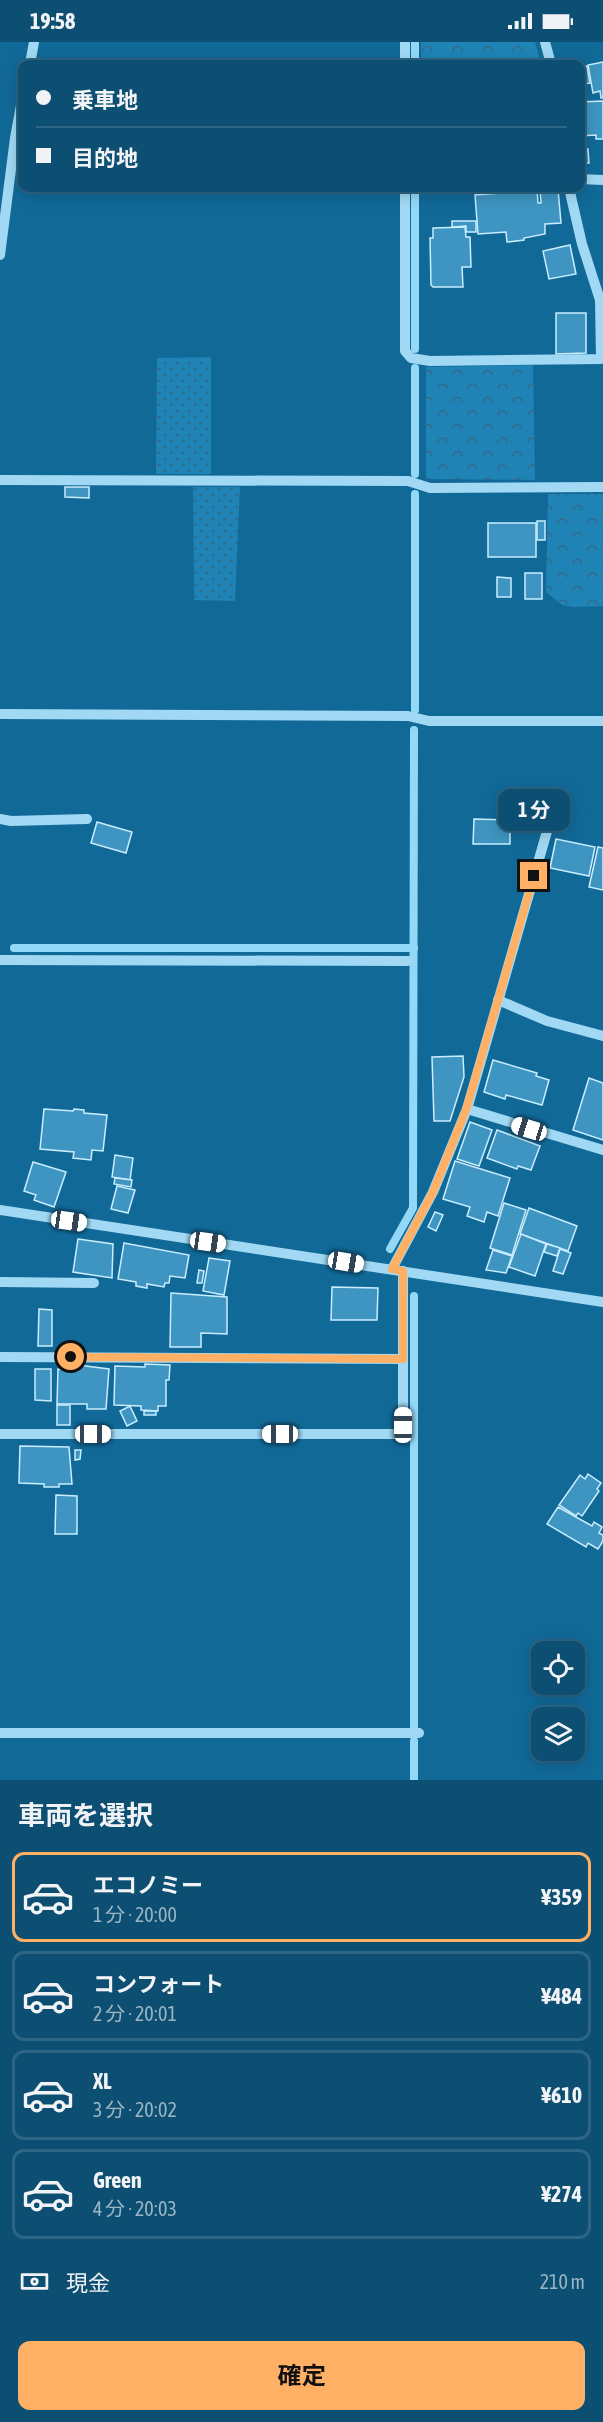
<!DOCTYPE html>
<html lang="ja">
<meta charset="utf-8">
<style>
:root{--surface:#0d4f72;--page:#1b597a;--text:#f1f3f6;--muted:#9ab5c4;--line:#2d6684;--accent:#ffb064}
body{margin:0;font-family:"Asap Condensed","Noto Sans JP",sans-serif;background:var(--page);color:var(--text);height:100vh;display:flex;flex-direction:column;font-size:22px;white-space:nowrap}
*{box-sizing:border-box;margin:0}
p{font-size:20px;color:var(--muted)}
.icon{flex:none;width:33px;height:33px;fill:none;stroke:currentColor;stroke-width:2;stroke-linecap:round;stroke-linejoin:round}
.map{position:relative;height:1738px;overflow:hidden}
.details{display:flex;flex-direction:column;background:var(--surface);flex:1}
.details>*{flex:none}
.hud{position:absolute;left:18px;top:18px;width:567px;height:132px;border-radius:12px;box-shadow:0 3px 15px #0003,0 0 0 2px var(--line);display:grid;align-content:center;height:132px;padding:0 18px;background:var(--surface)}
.controls{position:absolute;left:531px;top:1599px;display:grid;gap:12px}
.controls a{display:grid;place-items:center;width:54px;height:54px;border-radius:12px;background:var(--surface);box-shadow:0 3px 15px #0003,0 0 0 2px var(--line);font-size:30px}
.end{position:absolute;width:27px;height:27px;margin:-14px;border:8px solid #ffb064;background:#111;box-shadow:0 0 0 3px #111}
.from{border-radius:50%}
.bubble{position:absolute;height:42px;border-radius:12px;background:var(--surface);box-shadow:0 3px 15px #0003,0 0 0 2px var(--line);font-size:20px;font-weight:700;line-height:42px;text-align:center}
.car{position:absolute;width:18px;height:36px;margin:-18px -9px;border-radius:8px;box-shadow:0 0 4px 2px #0007;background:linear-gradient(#fff 24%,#345 0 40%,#fff 0 76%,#345 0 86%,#fff 0)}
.hud b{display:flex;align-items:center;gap:21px;height:57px;font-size:22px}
.hud b+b{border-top:2px solid var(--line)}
.hud i{width:15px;height:15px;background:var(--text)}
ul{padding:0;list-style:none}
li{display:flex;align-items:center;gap:18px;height:90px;margin:0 12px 9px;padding:0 6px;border:3px solid var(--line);border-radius:12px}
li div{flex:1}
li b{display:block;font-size:22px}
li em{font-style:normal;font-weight:700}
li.selected{border-color:var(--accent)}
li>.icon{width:54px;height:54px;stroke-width:1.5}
h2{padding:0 18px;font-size:27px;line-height:72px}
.pay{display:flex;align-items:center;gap:15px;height:66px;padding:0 18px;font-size:22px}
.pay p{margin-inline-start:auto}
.primary-button{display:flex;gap:12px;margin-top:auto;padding:12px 18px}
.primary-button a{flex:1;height:69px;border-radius:12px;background:var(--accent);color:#111;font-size:24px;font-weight:700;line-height:69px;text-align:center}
.status{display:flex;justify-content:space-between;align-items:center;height:42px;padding:0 30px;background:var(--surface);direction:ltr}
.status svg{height:16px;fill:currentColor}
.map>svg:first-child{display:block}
.grass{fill:url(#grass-dots)}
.forest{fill:url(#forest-crowns)}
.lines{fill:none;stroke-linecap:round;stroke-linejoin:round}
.stream{stroke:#93d8f7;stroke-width:8}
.building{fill:#3e95c1;stroke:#c9edfe;stroke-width:1.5}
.minor{stroke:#a1d9f4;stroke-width:10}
.route{stroke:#ffb064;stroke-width:8}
</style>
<div class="status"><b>19:58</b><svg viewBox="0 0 49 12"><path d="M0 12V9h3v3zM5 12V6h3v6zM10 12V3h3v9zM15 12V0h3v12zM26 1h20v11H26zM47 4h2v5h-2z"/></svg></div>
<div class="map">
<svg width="603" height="1738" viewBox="0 0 603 1738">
<defs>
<pattern id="grass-dots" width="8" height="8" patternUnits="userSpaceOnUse" patternTransform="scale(1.5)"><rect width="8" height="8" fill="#1f83b5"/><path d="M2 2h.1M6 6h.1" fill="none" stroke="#336a86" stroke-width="1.8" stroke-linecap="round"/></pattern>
<pattern id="forest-crowns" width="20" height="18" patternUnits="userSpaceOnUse" patternTransform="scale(1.5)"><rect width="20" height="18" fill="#1f83b5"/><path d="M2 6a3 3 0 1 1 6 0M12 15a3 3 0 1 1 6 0" fill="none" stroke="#336a86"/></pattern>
</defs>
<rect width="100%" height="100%" fill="#116998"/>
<g class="grass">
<path d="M211,315V432H156L157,316Z"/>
<path d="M193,445H240L235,559L194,558Z"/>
</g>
<g class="forest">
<path d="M421,0H535L541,22H421Z"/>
<path d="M533,323L535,438L426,437V325Z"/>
<path d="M548,452H603V564L573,565L562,563L546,550Z"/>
</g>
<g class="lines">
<g class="stream">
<path d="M415,0V22"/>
<path d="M415,146V307"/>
<path d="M415,326V432"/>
<path d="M415,668V452"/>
<path d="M14,906H414"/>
<path d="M390,1207L413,1166L414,688"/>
<path d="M414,1254V1686"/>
<path d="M414,1738V1699"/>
</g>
</g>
<g class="building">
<path d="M603,20V56H601L600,49L593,51L588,23Z"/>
<path d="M587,24L590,41L580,42V25Z"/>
<path d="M603,59V97H596V93L580,94V60Z"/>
<path d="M580,95H586V105L580,106Z"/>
<path d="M580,107H588L589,121H580Z"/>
<path d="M558,147L561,181L545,182V192L524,196V198L507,200L506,190L478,192L475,153L537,148L538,161H541L540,148Z"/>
<path d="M452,179H476V190H466V184L452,185Z"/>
<path d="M465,185L466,195H470L471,225H462L463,245H433L431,243L430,196H433V186Z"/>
<path d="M570,203L576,232L549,237L543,209Z"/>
<path d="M556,271H586V311L556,312Z"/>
<path d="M65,445H89V456L65,455Z"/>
<rect x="537" y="479" width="8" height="19"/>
<rect x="488" y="481" width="48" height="34"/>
<rect x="525" y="531" width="17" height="26"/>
<path d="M497,535L511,536V555H497Z"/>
<rect x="522" y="772" width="18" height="10"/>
<path d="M474,777L510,778V802H473Z"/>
<path d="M97,780L132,790L126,811L91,801Z"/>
<path d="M556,797L595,805L589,834L550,826Z"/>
<path d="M598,805L603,806V848L589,845Z"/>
<path d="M463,1014L464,1035L450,1079H434L432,1015Z"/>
<path d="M493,1018L537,1031L536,1034L549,1038L542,1063L506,1053L505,1057L484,1050Z"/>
<path d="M589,1036L603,1041V1098L573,1088Z"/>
<path d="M44,1067L73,1069L74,1067L84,1068V1071L107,1073L103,1109L92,1108L91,1118L73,1116L74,1110L40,1107Z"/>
<path d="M470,1080L492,1088L479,1124L457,1117Z"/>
<path d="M497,1088L540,1104L531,1128L518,1124L517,1127L487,1116Z"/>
<path d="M115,1113L133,1116L130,1138L112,1135Z"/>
<path d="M455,1119L510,1136L498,1174L487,1170L484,1180L467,1174L470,1165L443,1157Z"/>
<path d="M33,1120L66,1130L54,1165L34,1158L36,1153L24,1149Z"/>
<path d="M115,1136L132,1138L131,1145L114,1142Z"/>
<path d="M117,1144L135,1148L128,1171L111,1167Z"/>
<path d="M504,1161L526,1168L512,1213L490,1206Z"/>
<path d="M529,1166L577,1184L568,1209L520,1192Z"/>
<path d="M435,1170L443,1173L436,1189L428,1185Z"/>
<path d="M521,1192L546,1202L535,1234L509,1225Z"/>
<path d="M78,1197L113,1202L112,1236L73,1230Z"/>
<path d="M124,1201L189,1213L185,1236L170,1234L169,1241H165L164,1245L147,1242V1246L136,1244V1240L118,1237Z"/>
<path d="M547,1202L560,1206L557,1214L544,1210Z"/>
<path d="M560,1207L571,1211L563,1232L553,1229Z"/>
<path d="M493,1208L512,1214L506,1231L486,1228Z"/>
<path d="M209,1216L230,1219L224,1253L203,1249Z"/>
<path d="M199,1228L204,1229L202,1241H197Z"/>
<path d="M332,1245L378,1246L377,1278H331Z"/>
<path d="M171,1251L227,1255V1292L201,1291V1305H170Z"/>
<path d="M39,1267L52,1268V1304H38Z"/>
<path d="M145,1322L170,1323L169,1338H166V1364H158V1369L141,1368V1364L114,1363L115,1324L145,1325Z"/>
<path d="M78,1323L109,1327L106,1367H87V1362H57L58,1327L78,1328Z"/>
<path d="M35,1327H51V1359L35,1358Z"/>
<rect x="57" y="1363" width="13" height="20"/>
<path d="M130,1364L137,1379L127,1384L120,1369Z"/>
<rect x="144" y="1369" width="12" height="4"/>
<path d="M20,1404L69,1405L72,1442H59V1445H44V1442L19,1441Z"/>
<path d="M75,1408H81L80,1417L75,1418Z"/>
<path d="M588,1432L601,1441L597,1447L599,1449L582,1474L578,1471L576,1474L559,1463L580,1433L585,1437Z"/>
<path d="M56,1453L77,1454V1492H55Z"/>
<path d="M558,1465L592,1484L594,1480L602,1485L599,1491L603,1493V1499L598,1507L588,1501L586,1505L547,1482Z"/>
</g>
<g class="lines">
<g class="minor">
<path d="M545,0L551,22"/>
<path d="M30,22L34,0"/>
<path d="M405,22V0"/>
<path d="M580,137L603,138"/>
<path d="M405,146V309L411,316L430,319L601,317L600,258L582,202L569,146"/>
<path d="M0,213L15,96L22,58"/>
<path d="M0,438L408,439L430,446L603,445"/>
<path d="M0,672L408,674L429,679H603"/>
<path d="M0,777L11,779L87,777"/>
<path d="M0,918L408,919"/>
<path d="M498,958L547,979L603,994"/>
<path d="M467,1067L603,1108"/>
<path d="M0,1168L603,1260"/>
<path d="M392,1227L433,1150L467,1067L552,772"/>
<path d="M0,1240L94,1241"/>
<path d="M0,1315L403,1317"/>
<path d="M0,1392H397L403,1383V1229"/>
<path d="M0,1691H419"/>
</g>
</g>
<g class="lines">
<path class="route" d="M71,1315L403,1317V1229L392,1227L433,1150L466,1068L534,834"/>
</g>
</svg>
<div class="controls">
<a><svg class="icon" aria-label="locate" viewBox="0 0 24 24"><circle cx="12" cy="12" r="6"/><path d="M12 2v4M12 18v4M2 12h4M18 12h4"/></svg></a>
<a><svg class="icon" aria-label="layers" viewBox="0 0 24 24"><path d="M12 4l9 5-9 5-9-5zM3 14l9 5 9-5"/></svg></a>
</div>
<i class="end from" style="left:71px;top:1315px"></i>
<i class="end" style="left:534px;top:834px"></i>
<div class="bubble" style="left:498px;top:747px;width:72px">1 分</div>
<i class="car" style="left:529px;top:1087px;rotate:287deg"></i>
<i class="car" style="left:69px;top:1179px;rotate:98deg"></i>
<i class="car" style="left:208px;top:1200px;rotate:98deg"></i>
<i class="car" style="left:346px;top:1220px;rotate:99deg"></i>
<i class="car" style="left:403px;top:1383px;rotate:0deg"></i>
<i class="car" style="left:93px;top:1392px;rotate:90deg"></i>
<i class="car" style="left:280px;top:1392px;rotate:270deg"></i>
<div class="hud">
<b><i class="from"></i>乗車地</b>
<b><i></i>目的地</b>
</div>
</div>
<section class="details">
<h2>車両を選択</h2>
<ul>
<li class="selected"><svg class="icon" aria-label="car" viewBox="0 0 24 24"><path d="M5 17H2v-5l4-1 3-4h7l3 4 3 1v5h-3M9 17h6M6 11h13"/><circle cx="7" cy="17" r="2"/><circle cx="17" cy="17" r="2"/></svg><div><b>エコノミー</b><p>1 分 · 20:00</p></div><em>¥359</em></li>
<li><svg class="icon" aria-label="car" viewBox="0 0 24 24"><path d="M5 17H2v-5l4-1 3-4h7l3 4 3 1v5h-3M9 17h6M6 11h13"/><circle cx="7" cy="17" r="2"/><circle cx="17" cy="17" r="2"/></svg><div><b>コンフォート</b><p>2 分 · 20:01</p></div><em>¥484</em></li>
<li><svg class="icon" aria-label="car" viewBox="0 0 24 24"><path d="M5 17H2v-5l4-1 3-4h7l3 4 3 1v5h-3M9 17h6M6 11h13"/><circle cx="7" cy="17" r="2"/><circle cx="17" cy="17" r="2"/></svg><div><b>XL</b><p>3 分 · 20:02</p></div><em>¥610</em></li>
<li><svg class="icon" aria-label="car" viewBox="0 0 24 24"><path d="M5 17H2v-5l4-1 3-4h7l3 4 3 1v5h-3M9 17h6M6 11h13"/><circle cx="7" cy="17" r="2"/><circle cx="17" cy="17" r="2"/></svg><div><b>Green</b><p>4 分 · 20:03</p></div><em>¥274</em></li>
</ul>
<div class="pay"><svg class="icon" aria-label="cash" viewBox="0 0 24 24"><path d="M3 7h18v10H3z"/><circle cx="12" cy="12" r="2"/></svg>現金<p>210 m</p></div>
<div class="primary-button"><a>確定</a></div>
</section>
